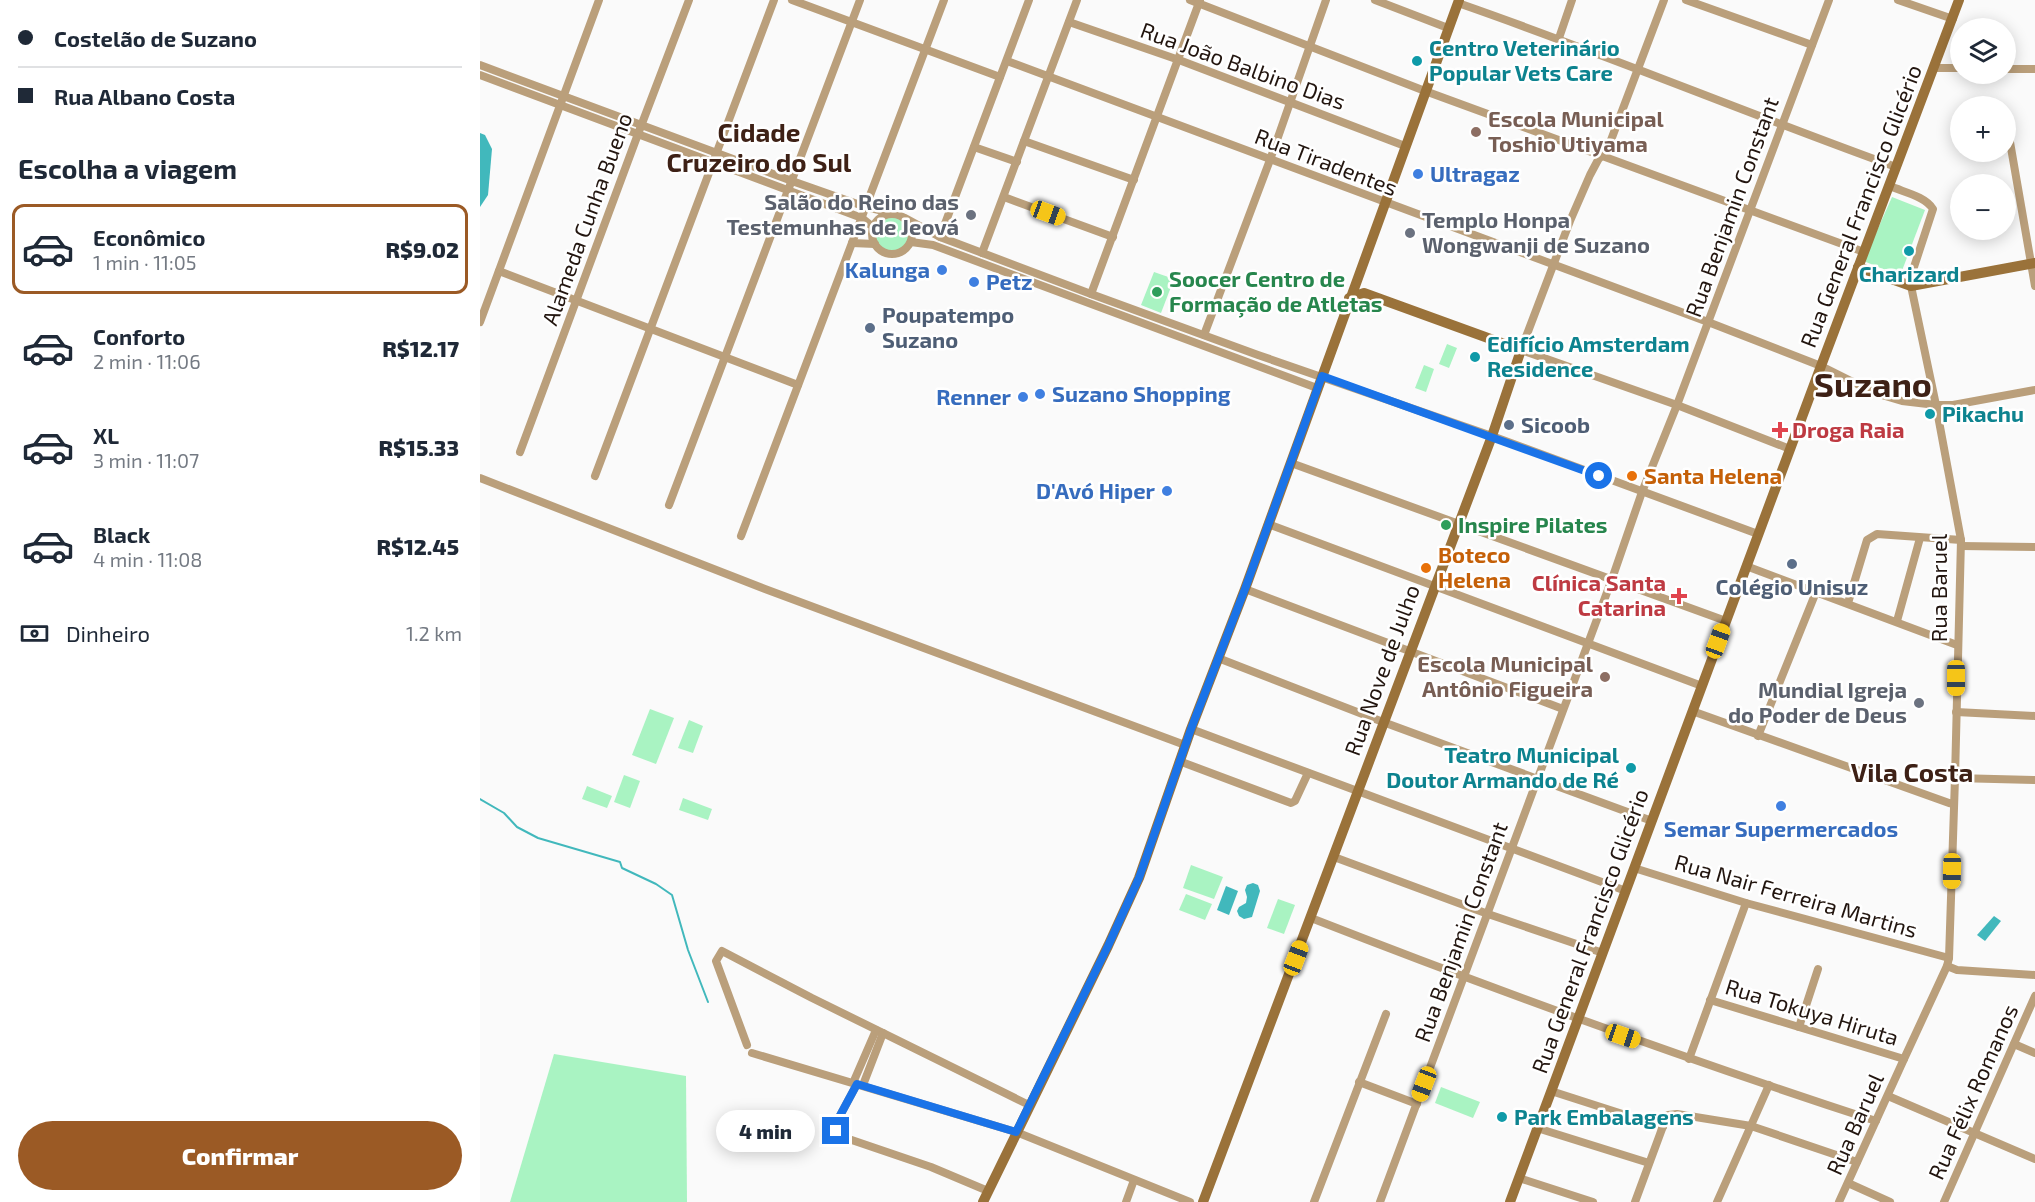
<!DOCTYPE html>
<html lang="pt">
<meta charset="utf-8">
<style>
:root{--surface:#fff;--page:#f2f2f3;--text:#1f2937;--muted:#747a83;--line:#e0e1e3;--accent:#9b5a25}
body{margin:0;font-family:"Exo 2",sans-serif;background:var(--page);color:var(--text);height:100vh;display:flex;flex-direction:column;font-size:22px;white-space:nowrap}
*{box-sizing:border-box;margin:0}
p{font-size:20px;color:var(--muted)}
.icon{flex:none;width:33px;height:33px;fill:none;stroke:currentColor;stroke-width:2;stroke-linecap:round;stroke-linejoin:round}
.map{position:relative;flex:1;overflow:hidden}
.drawer{display:flex;flex-direction:column;background:var(--surface);width:480px}
.drawer>*{flex:none}
.banner{display:grid;align-content:center;height:132px;padding:0 18px;background:var(--surface)}
.fabs{position:absolute;left:1470px;top:18px;display:grid;gap:12px}
.fabs a{display:grid;place-items:center;width:66px;height:66px;border-radius:50%;background:var(--surface);box-shadow:0 3px 15px #0003;font-size:30px}
.end{position:absolute;width:27px;height:27px;margin:-14px;border:8px solid #1a73e8;background:#fff;box-shadow:0 0 0 3px #fff}
.from{border-radius:50%}
.bubble{position:absolute;height:42px;border-radius:21px;background:var(--surface);box-shadow:0 3px 15px #0003;font-size:20px;font-weight:800;line-height:42px;text-align:center}
.car{position:absolute;width:18px;height:36px;margin:-18px -9px;border-radius:8px;box-shadow:0 0 4px 2px #0007;background:linear-gradient(#f5c518 24%,#345 0 40%,#f5c518 0 76%,#345 0 86%,#f5c518 0)}
.banner b{display:flex;align-items:center;gap:21px;height:57px;font-size:22px}
.banner b+b{border-top:2px solid var(--line)}
.banner i{width:15px;height:15px;background:var(--text)}
ul{padding:0;list-style:none}
li{display:flex;align-items:center;gap:18px;height:90px;margin:0 12px 9px;padding:0 6px;border:3px solid transparent;border-radius:12px}
li div{flex:1}
li b{display:block;font-size:22px}
li em{font-style:normal;font-weight:800}
li.current{border-color:var(--accent)}
li>.icon{width:54px;height:54px;stroke-width:1.5}
h2{padding:0 18px;font-size:27px;line-height:72px}
.pay{display:flex;align-items:center;gap:15px;height:66px;padding:0 18px;font-size:22px}
.pay p{margin-inline-start:auto}
.button{display:flex;gap:12px;margin-top:auto;padding:12px 18px}
.button a{flex:1;height:69px;border-radius:36px;background:var(--accent);color:#fff;font-size:24px;font-weight:800;line-height:69px;text-align:center}
main{display:flex;flex:1;min-height:0}
.map>svg:first-child{display:block}
.green{fill:#a9f3c2}
.water{fill:#41b8bc}
.lines{fill:none;stroke-linecap:round;stroke-linejoin:round}
.stream{stroke:#41b8bc;stroke-width:2}
.street{stroke:#ba9f7b;stroke-width:8}
.secondary{stroke:#9a723a;stroke-width:10}
.route{stroke:#1a73e8;stroke-width:8}
.culture-dot{fill:#0f9aa8;stroke:#fff;stroke-width:2}
.education-dot{fill:#8d6e63;stroke:#fff;stroke-width:2}
.shop-dot{fill:#3f7fe0;stroke:#fff;stroke-width:2}
.worship-dot{fill:#6b7280;stroke:#fff;stroke-width:2}
.leisure-dot{fill:#2e9e5b;stroke:#fff;stroke-width:2}
.service-dot{fill:#5c6f8a;stroke:#fff;stroke-width:2}
.health-dot{fill:#e0444e;stroke:#fff;stroke-width:2}
.food-dot{fill:#e8710a;stroke:#fff;stroke-width:2}
.labels{text-anchor:middle;stroke-width:5;stroke-linejoin:round;paint-order:stroke}
.culture-label{font-size:22px;font-weight:bold;fill:#0d838f;stroke:#fff;text-anchor:start}
.street-label{font-size:22px;fill:#22150f;stroke:#fff}
.education-label{font-size:22px;font-weight:bold;fill:#785e54;stroke:#fff;text-anchor:start}
.shop-label{font-size:22px;font-weight:bold;fill:#366cbe;stroke:#fff;text-anchor:start}
.worship-label{font-size:22px;font-weight:bold;fill:#5b616d;stroke:#fff;text-anchor:end}
.leisure-label{font-size:22px;font-weight:bold;fill:#27864d;stroke:#fff;text-anchor:start}
.service-label{font-size:22px;font-weight:bold;fill:#4e5e75;stroke:#fff;text-anchor:start}
.health-label{font-size:22px;font-weight:bold;fill:#be3a42;stroke:#fff;text-anchor:start}
.food-label{font-size:22px;font-weight:bold;fill:#c56008;stroke:#fff;text-anchor:start}
.quarter-label{font-size:26px;font-weight:bold;fill:#3e2116;stroke:#fff}
.town-label{font-size:34px;font-weight:bold;fill:#3e2116;stroke:#fff}
</style>
<main>
<section class="drawer">
<div class="banner">
<b><i class="from"></i>Costelão de Suzano</b>
<b><i></i>Rua Albano Costa</b>
</div>
<h2>Escolha a viagem</h2>
<ul>
<li class="current"><svg class="icon" aria-label="car" viewBox="0 0 24 24"><path d="M5 17H2v-5l4-1 3-4h7l3 4 3 1v5h-3M9 17h6M6 11h13"/><circle cx="7" cy="17" r="2"/><circle cx="17" cy="17" r="2"/></svg><div><b>Econômico</b><p>1 min · 11:05</p></div><em>R$9.02</em></li>
<li><svg class="icon" aria-label="car" viewBox="0 0 24 24"><path d="M5 17H2v-5l4-1 3-4h7l3 4 3 1v5h-3M9 17h6M6 11h13"/><circle cx="7" cy="17" r="2"/><circle cx="17" cy="17" r="2"/></svg><div><b>Conforto</b><p>2 min · 11:06</p></div><em>R$12.17</em></li>
<li><svg class="icon" aria-label="car" viewBox="0 0 24 24"><path d="M5 17H2v-5l4-1 3-4h7l3 4 3 1v5h-3M9 17h6M6 11h13"/><circle cx="7" cy="17" r="2"/><circle cx="17" cy="17" r="2"/></svg><div><b>XL</b><p>3 min · 11:07</p></div><em>R$15.33</em></li>
<li><svg class="icon" aria-label="car" viewBox="0 0 24 24"><path d="M5 17H2v-5l4-1 3-4h7l3 4 3 1v5h-3M9 17h6M6 11h13"/><circle cx="7" cy="17" r="2"/><circle cx="17" cy="17" r="2"/></svg><div><b>Black</b><p>4 min · 11:08</p></div><em>R$12.45</em></li>
</ul>
<div class="pay"><svg class="icon" aria-label="cash" viewBox="0 0 24 24"><path d="M3 7h18v10H3z"/><circle cx="12" cy="12" r="2"/></svg>Dinheiro<p>1.2 km</p></div>
<div class="button"><a>Confirmar</a></div>
</section>
<div class="map">
<svg width="1555" height="1202" viewBox="0 0 1555 1202">
<rect width="100%" height="100%" fill="#fafafa"/>
<g class="green">
<path d="M1412,197L1445,210L1420,276L1386,262L1384,260Z"/>
<circle cx="412" cy="234" r="17"/>
<path d="M674,272L694,279L681,313L661,305Z"/>
<path d="M967,344L977,348L969,368L959,364Z"/>
<path d="M944,365L954,369L946,392L935,388Z"/>
<path d="M170,709L194,718L176,764L152,755Z"/>
<path d="M209,720L223,726L213,753L198,748Z"/>
<path d="M144,775L160,781L150,808L134,802Z"/>
<path d="M107,786L132,796L127,808L102,799Z"/>
<path d="M203,798L232,809L228,820L199,810Z"/>
<path d="M711,865L743,877L734,899L703,888Z"/>
<path d="M706,894L732,904L725,920L699,910Z"/>
<path d="M798,899L815,905L804,934L787,928Z"/>
<path d="M74,1054L206,1076L207,1202H30Z"/>
<path d="M961,1087L1000,1102L993,1118L955,1103Z"/>
</g>
<g class="water">
<path d="M0,133L5,135L12,149L8,195L0,207Z"/>
<path d="M773,883L778,885L780,891L772,917L764,919L759,916L757,911L759,907L766,903L767,897L765,890L767,885Z"/>
<path d="M746,886L758,891L749,915L737,910Z"/>
<path d="M1514,916L1521,921L1505,941L1497,935Z"/>
</g>
<g class="lines">
<path class="stream" d="M0,799L24,813L37,827L58,838L140,862L142,868L176,884L192,895L208,950L228,1002"/>
<g class="street">
<path d="M312,0L520,77"/>
<path d="M710,0L945,91L1384,252"/>
<path d="M895,0L968,28"/>
<path d="M1184,0L1128,148L1118,160L1110,175L1090,221L1041,350L1197,405L1310,449"/>
<path d="M1206,0L1332,45"/>
<path d="M1418,0L1473,19"/>
<path d="M978,3C1125,54 1269,114 1416,167"/>
<path d="M589,22L699,60L925,146"/>
<path d="M1079,38L1092,0"/>
<path d="M527,61L1228,322L1341,366L1395,393L1422,401L1456,405H1473L1555,390"/>
<path d="M0,65L312,181L386,207L412,213"/>
<path d="M1454,68H1480"/>
<path d="M1526,69H1555"/>
<path d="M0,75L382,218L393,227"/>
<path d="M1526,119L1555,286"/>
<path d="M544,141L654,180"/>
<path d="M494,147L537,162"/>
<path d="M524,197L633,237"/>
<circle cx="412" cy="234" r="20"/>
<path d="M425,218L460,237L611,294L778,355L1012,436L1278,534"/>
<path d="M460,237L549,0"/>
<path d="M431,242L453,245L837,388"/>
<path d="M372,243L395,244"/>
<path d="M502,253L597,0"/>
<path d="M19,271L318,385"/>
<path d="M611,294L720,0"/>
<path d="M0,322L119,0"/>
<path d="M724,335L790,160L846,0"/>
<path d="M40,452L158,134L209,0"/>
<path d="M811,463L1246,621"/>
<path d="M115,476L294,0"/>
<path d="M0,478L285,589L705,745"/>
<path d="M189,505L380,0"/>
<path d="M788,524L1222,686"/>
<path d="M261,536L464,0"/>
<path d="M1481,546L1555,547"/>
<path d="M1266,566L1477,645"/>
<path d="M765,589L1083,709"/>
<path d="M1368,603L1387,540L1397,534L1481,540"/>
<path d="M1417,621L1440,538"/>
<path d="M738,658L903,722L1172,821"/>
<path d="M1212,711L1469,803L1474,804"/>
<path d="M1476,712L1555,716"/>
<path d="M711,729L1146,891"/>
<path d="M1278,736L1336,592"/>
<path d="M699,761L811,803L815,801L828,773"/>
<path d="M1475,778L1555,780"/>
<path d="M854,857L1008,914L1123,953"/>
<path d="M1154,868L1266,903L1469,958"/>
<path d="M831,918C1018,991 1206,1059 1396,1121"/>
<path d="M1467,966L1477,970L1555,975"/>
<path d="M1230,1000L1424,1059"/>
<path d="M1319,1027L1338,969"/>
<path d="M1534,1044L1555,1053"/>
<path d="M267,1045L236,961L242,951L332,998L549,1105"/>
<path d="M272,1053L536,1132L710,1202"/>
<path d="M1209,1059L1266,903"/>
<path d="M879,1082L937,1104"/>
<path d="M373,1083L396,1030"/>
<path d="M377,1084L356,1123L357,1135L451,1167L508,1191"/>
<path d="M383,1085L403,1033"/>
<path d="M1071,1091L1183,1127"/>
<path d="M1408,1096L1555,1159"/>
<path d="M1057,1128L1169,1163"/>
<path d="M1039,1178L1113,1202"/>
<path d="M1368,1183L1410,1202"/>
<path d="M646,1202L654,1180"/>
<path d="M834,1202L906,1014"/>
<path d="M900,1202L1132,579L1162,492L1197,405L1349,0"/>
<path d="M1155,1202L1186,1118L1188,1115L1197,1114L1271,1126L1377,1162"/>
<path d="M1237,1202L1289,1085"/>
<path d="M1359,1202L1424,1059L1467,966L1469,958L1475,778L1481,540L1456,405L1431,286L1433,270L1453,209C1445,196 1423,192 1410,186"/>
<path d="M1464,1202L1555,996"/>
</g>
<g class="secondary">
<path d="M1378,267L1431,286L1555,263"/>
<path d="M503,1202L628,946L659,878L711,729L765,589L979,0"/>
<path d="M723,1202L1012,436L1041,350L884,293L869,298"/>
<path d="M1030,1202L1341,366L1479,0"/>
</g>
</g>
<g class="lines">
<path class="route" d="M356,1131V1123L377,1084L536,1132L628,946L659,878L711,729L765,589L842,376L1119,476"/>
</g>
<g class="culture-dot">
<circle cx="937" cy="61" r="6"/>
<circle cx="1429" cy="251" r="6"/>
<circle cx="995" cy="357" r="6"/>
<circle cx="1450" cy="414" r="6"/>
<circle cx="1151" cy="768" r="6"/>
<circle cx="1022" cy="1117" r="6"/>
</g>
<g class="education-dot">
<circle cx="996" cy="132" r="6"/>
<circle cx="1125" cy="677" r="6"/>
</g>
<g class="shop-dot">
<circle cx="938" cy="174" r="6"/>
<circle cx="462" cy="270" r="6"/>
<circle cx="494" cy="282" r="6"/>
<circle cx="560" cy="394" r="6"/>
<circle cx="543" cy="397" r="6"/>
<circle cx="687" cy="491" r="6"/>
<circle cx="1301" cy="806" r="6"/>
</g>
<g class="worship-dot">
<circle cx="491" cy="215" r="6"/>
<circle cx="930" cy="233" r="6"/>
<circle cx="1439" cy="703" r="6"/>
</g>
<g class="leisure-dot">
<circle cx="677" cy="292" r="6"/>
<circle cx="966" cy="525" r="6"/>
</g>
<g class="service-dot">
<circle cx="390" cy="328" r="6"/>
<circle cx="1029" cy="425" r="6"/>
<circle cx="1312" cy="564" r="6"/>
</g>
<g class="health-dot">
<path d="M1297 421h6v6h6v6h-6v6h-6v-6h-6v-6h6z"/>
<path d="M1196 587h6v6h6v6h-6v6h-6v-6h-6v-6h6z"/>
</g>
<g class="food-dot">
<circle cx="1152" cy="476" r="6"/>
<circle cx="946" cy="568" r="6"/>
</g>
<g class="labels">
<g class="culture-label">
<text x="949" y="56">Centro Veterinário<tspan x="949" dy="25">Popular Vets Care</tspan></text>
<text x="1429" y="282" text-anchor="middle">Charizard</text>
<text x="1007" y="352">Edifício Amsterdam<tspan x="1007" dy="25">Residence</tspan></text>
<text x="1462" y="422">Pikachu</text>
<text x="1139" y="763" text-anchor="end">Teatro Municipal<tspan x="1139" dy="25">Doutor Armando de Ré</tspan></text>
<text x="1034" y="1125">Park Embalagens</text>
</g>
<g class="street-label">
<text transform="translate(763 66) rotate(20)" y="8">Rua João Balbino Dias</text>
<text transform="translate(846 162) rotate(21)" y="8">Rua Tiradentes</text>
<text transform="translate(1381 206) rotate(-69)" y="8">Rua General Francisco Glicério</text>
<text transform="translate(1252 207) rotate(-70)" y="8">Rua Benjamin Constant</text>
<text transform="translate(107 219) rotate(-70)" y="8">Alameda Cunha Bueno</text>
<text transform="translate(1459 588) rotate(-90)" y="8">Rua Baruel</text>
<text transform="translate(902 670) rotate(-70)" y="8">Rua Nove de Julho</text>
<text transform="translate(1316 896) rotate(16)" y="8">Rua Nair Ferreira Martins</text>
<text transform="translate(1110 931) rotate(-70)" y="8">Rua General Francisco Glicério</text>
<text transform="translate(981 932) rotate(-70)" y="8">Rua Benjamin Constant</text>
<text transform="translate(1332 1012) rotate(17)" y="8">Rua Tokuya Hiruta</text>
<text transform="translate(1493 1092) rotate(-66)" y="8">Rua Félix Romanos</text>
<text transform="translate(1375 1124) rotate(-66)" y="8">Rua Baruel</text>
</g>
<g class="education-label">
<text x="1008" y="127">Escola Municipal<tspan x="1008" dy="25">Toshio Utiyama</tspan></text>
<text x="1113" y="672" text-anchor="end">Escola Municipal<tspan x="1113" dy="25">Antônio Figueira</tspan></text>
</g>
<g class="shop-label">
<text x="950" y="182">Ultragaz</text>
<text x="450" y="278" text-anchor="end">Kalunga</text>
<text x="506" y="290">Petz</text>
<text x="572" y="402">Suzano Shopping</text>
<text x="531" y="405" text-anchor="end">Renner</text>
<text x="675" y="499" text-anchor="end">D'Avó Hiper</text>
<text x="1301" y="837" text-anchor="middle">Semar Supermercados</text>
</g>
<g class="worship-label">
<text x="479" y="210">Salão do Reino das<tspan x="479" dy="25">Testemunhas de Jeová</tspan></text>
<text x="942" y="228" text-anchor="start">Templo Honpa<tspan x="942" dy="25">Wongwanji de Suzano</tspan></text>
<text x="1427" y="698">Mundial Igreja<tspan x="1427" dy="25">do Poder de Deus</tspan></text>
</g>
<g class="leisure-label">
<text x="689" y="287">Soocer Centro de<tspan x="689" dy="25">Formação de Atletas</tspan></text>
<text x="978" y="533">Inspire Pilates</text>
</g>
<g class="service-label">
<text x="402" y="323">Poupatempo<tspan x="402" dy="25">Suzano</tspan></text>
<text x="1041" y="433">Sicoob</text>
<text x="1312" y="595" text-anchor="middle">Colégio Unisuz</text>
</g>
<g class="health-label">
<text x="1312" y="438">Droga Raia</text>
<text x="1186" y="591" text-anchor="end">Clínica Santa<tspan x="1186" dy="25">Catarina</tspan></text>
</g>
<g class="food-label">
<text x="1164" y="484">Santa Helena</text>
<text x="958" y="563">Boteco<tspan x="958" dy="25">Helena</tspan></text>
</g>
<g class="quarter-label">
<text x="279" y="142">Cidade<tspan x="279" dy="30">Cruzeiro do Sul</tspan></text>
<text x="1432" y="782">Vila Costa</text>
</g>
<g class="town-label">
<text x="1393" y="397">Suzano</text>
</g>
</g>
</svg>
<div class="fabs">
<a><svg class="icon" aria-label="layers" viewBox="0 0 24 24"><path d="M12 4l9 5-9 5-9-5zM3 14l9 5 9-5"/></svg></a>
<a>+</a>
<a>−</a>
</div>
<i class="end from" style="left:1119px;top:476px"></i>
<i class="end" style="left:356px;top:1131px"></i>
<div class="bubble" style="left:236px;top:1110px;width:99px">4 min</div>
<i class="car" style="left:568px;top:213px;rotate:110deg"></i>
<i class="car" style="left:1238px;top:641px;rotate:20deg"></i>
<i class="car" style="left:1476px;top:678px;rotate:180deg"></i>
<i class="car" style="left:1472px;top:871px;rotate:181deg"></i>
<i class="car" style="left:816px;top:958px;rotate:21deg"></i>
<i class="car" style="left:1143px;top:1036px;rotate:109deg"></i>
<i class="car" style="left:944px;top:1084px;rotate:201deg"></i>
</div>
</main>
